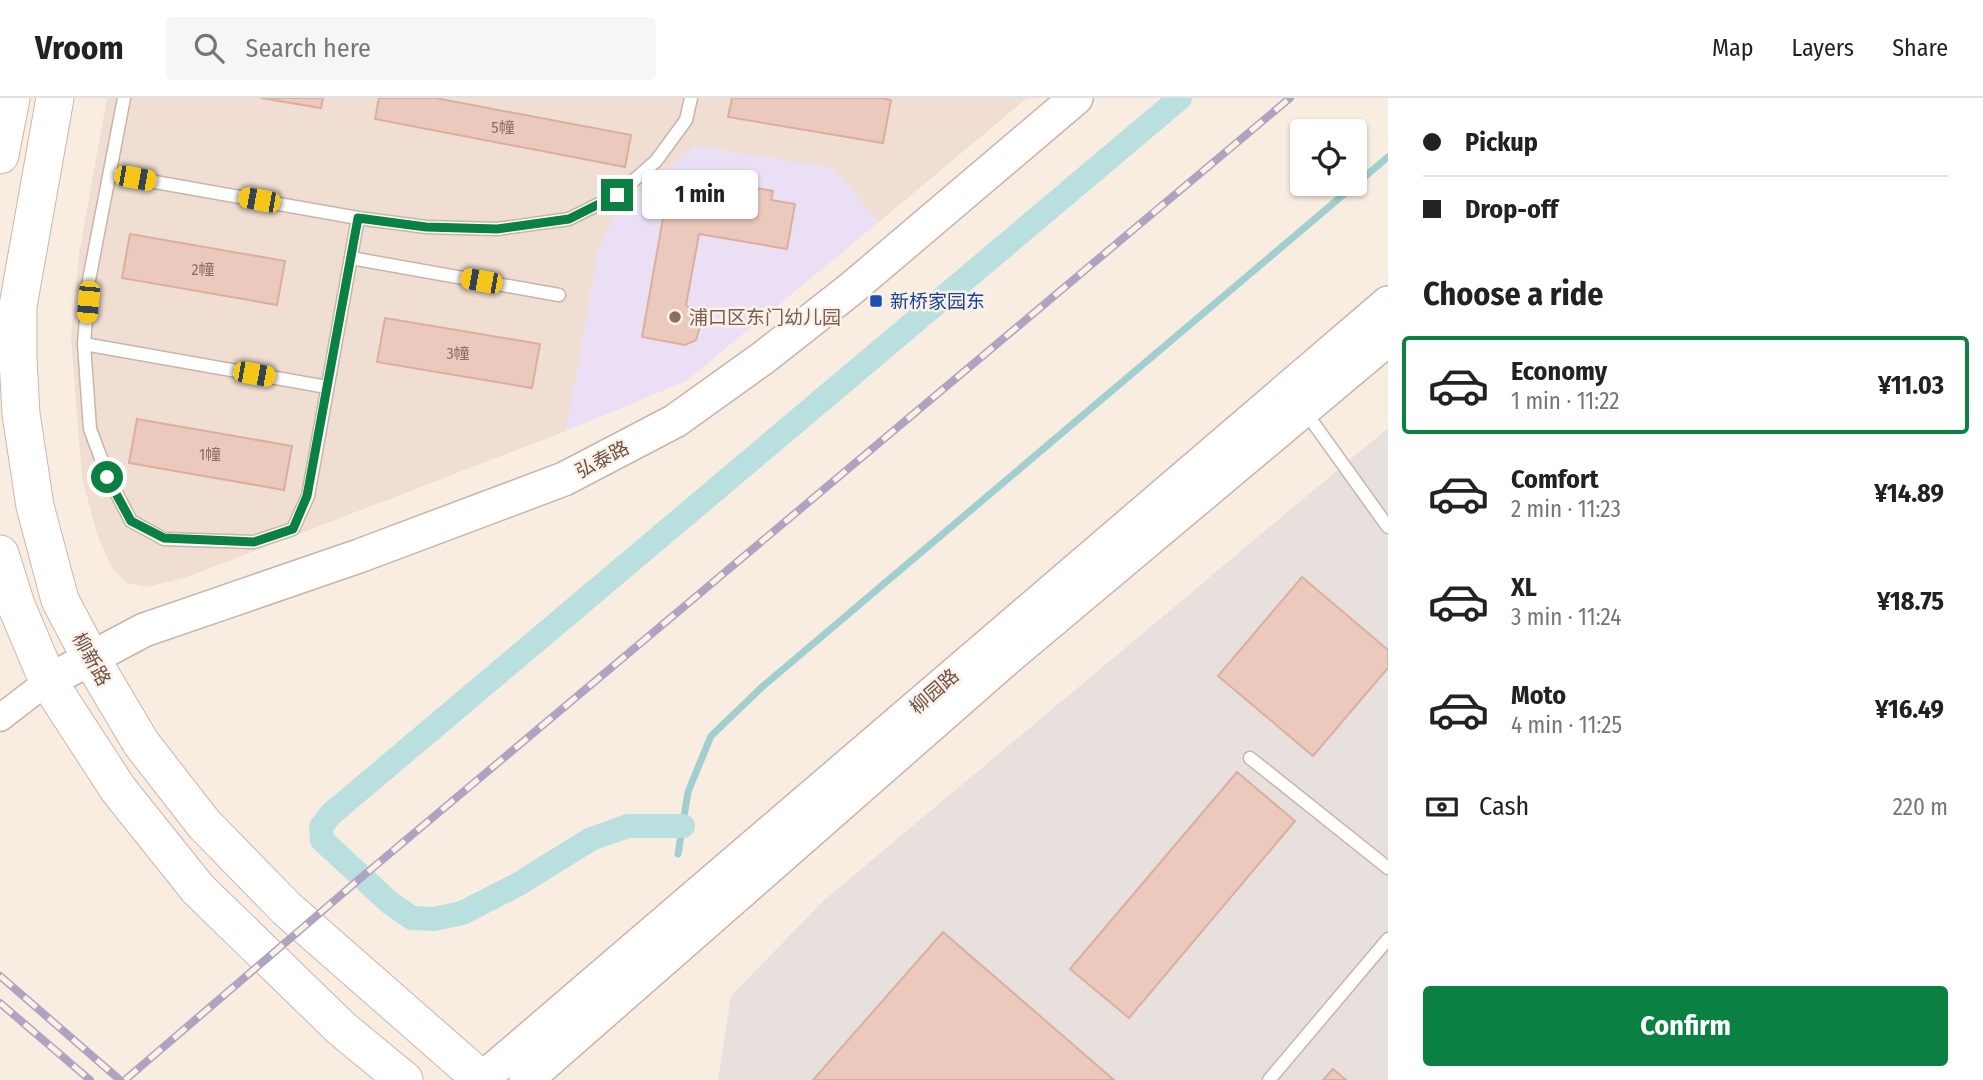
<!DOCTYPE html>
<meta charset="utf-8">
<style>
:root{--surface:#fff;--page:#f6f6f6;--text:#222;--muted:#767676;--line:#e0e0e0;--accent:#0b8043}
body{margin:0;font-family:"Fira Sans Condensed","Noto Sans SC",sans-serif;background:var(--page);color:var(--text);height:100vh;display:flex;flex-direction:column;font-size:26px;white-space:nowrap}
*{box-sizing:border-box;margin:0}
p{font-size:23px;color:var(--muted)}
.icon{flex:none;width:38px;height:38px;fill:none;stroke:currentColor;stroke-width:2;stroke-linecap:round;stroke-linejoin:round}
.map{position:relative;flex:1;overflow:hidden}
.side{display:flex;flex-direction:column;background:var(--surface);width:595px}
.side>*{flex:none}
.banner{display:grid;align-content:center;height:154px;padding:0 35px;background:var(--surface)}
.buttons{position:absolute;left:1290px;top:21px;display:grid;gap:14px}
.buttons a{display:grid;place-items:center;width:77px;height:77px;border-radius:7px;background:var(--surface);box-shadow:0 2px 5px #0004;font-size:35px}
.end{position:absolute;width:32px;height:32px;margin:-16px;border:9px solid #0b8043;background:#fff;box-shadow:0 0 0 4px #fff}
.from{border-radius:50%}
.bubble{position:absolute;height:49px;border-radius:7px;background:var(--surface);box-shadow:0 2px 5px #0004;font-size:23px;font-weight:700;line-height:49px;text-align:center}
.car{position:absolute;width:21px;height:42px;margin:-21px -10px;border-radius:9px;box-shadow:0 0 5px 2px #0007;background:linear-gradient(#f5c518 24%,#345 0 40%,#f5c518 0 76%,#345 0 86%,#f5c518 0)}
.banner b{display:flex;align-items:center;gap:24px;height:66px;font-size:26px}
.banner b+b{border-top:2px solid var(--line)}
.banner i{width:18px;height:18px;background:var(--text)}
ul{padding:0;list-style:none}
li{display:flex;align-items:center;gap:21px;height:98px;margin:0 14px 10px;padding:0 21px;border:4px solid transparent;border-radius:7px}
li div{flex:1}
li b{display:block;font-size:26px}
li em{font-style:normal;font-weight:700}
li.active{border-color:var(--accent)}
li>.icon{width:63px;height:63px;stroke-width:1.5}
h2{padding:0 35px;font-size:32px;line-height:84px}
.pay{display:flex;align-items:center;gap:18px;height:77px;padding:0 35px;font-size:26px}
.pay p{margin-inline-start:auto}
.action{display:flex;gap:14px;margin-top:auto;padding:14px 35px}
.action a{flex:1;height:80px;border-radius:7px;background:var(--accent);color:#fff;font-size:28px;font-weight:700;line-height:80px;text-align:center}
header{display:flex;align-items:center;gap:42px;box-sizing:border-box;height:98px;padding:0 35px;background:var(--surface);border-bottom:2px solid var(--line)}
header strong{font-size:33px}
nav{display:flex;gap:38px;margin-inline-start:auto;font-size:24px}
.search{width:490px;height:63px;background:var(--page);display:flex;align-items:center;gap:18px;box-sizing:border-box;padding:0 24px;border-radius:7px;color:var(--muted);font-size:26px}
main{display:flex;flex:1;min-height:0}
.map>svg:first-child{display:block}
.residential{fill:#efded1}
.industrial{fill:#e8e0dc}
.education{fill:#eadff5}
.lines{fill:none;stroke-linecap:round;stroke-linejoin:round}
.stream{stroke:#a1cfd0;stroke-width:7}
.canal{stroke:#b9dfdf;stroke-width:24}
.building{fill:#ebc9bd;stroke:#dbae9f;stroke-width:2}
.service-casing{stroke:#c8b4aa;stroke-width:15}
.minor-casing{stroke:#c8b4aa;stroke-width:29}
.tertiary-casing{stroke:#c8b4aa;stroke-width:36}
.secondary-casing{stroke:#cdb5ab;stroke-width:39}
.service{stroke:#fff;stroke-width:12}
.minor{stroke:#fff;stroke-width:26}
.tertiary{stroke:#fff;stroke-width:33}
.secondary{stroke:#fff;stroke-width:37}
.rail-casing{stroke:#aea3c0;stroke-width:8}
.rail{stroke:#fcf1e7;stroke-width:5;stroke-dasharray:16;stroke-linecap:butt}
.route{stroke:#0b8043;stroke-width:9}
.transit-dot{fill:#1a4fb4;stroke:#fcf1e7;stroke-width:2.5}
.education-dot{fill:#8d6e63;stroke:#fcf1e7;stroke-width:2.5}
.labels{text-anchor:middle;stroke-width:5;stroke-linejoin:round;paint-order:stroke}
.number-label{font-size:16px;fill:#8c7068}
.transit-label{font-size:19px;fill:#164399;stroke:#fcf1e7;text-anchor:start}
.education-label{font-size:19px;fill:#785e54;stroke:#fcf1e7;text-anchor:start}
.street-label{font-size:19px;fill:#6d534b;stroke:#fcf1e7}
</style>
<header>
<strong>Vroom</strong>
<div class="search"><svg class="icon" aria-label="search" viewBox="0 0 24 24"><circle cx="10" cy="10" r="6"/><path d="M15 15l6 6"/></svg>Search here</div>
<nav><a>Map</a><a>Layers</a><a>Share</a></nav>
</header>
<main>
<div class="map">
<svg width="1388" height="982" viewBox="0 0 1388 982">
<rect width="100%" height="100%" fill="#f9ede2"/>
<path class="residential" d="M107,0H1027L879,124L834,70L612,123L598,154L566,333L187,479L148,489L127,485L112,470L98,439L82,380L71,240L79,156Z"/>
<path class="industrial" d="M1388,330V982H718L731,898L823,803Z"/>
<path class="education" d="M694,47L834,70L879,124L686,283L566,333L598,154L612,123Z"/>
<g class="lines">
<path class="stream" d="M678,756L688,694L711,638L762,589L1388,59"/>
<path class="canal" d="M683,728H628L591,741L517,787L462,815L434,821L412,820L390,805L322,742L321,729L331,716L1180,0"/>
</g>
<g class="building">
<path d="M261,0H323L321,10Z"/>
<path d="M379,0H435L631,37L625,69L375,21Z"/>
<path d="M732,0H880L891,2L883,45L728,19Z"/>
<path d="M671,75L729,85L727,94L737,95L739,87L773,93L771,102L795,106L787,151L699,136L686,207L697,216L700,229L696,242L685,247L642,239Z"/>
<path d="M130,136L285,163L277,207L122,180Z"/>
<path d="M385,220L540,246L532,290L377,264Z"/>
<path d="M137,321L292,348L284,392L129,365Z"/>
<path d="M1302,479L1388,552V570L1313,658L1218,578Z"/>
<path d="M1237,674L1295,723L1129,920L1070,871Z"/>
<path d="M943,834L1114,982H813Z"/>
<path d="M1333,971L1346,982H1323Z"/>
</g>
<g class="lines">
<defs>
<g id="service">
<path d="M124,0L89,182L84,246L90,331L108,379L131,423L164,441L254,444L293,431L308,398L358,120"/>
<path d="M110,76L358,120L426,129L497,131L569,121L617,97L656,63L686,22L691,0"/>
<path d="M351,160L559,197"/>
<path d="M84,246L327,289"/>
<path d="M1304,312L1388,429"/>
<path d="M1250,660L1388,770"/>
<path d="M1269,982L1388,841"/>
</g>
<path id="minor" d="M0,620L48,583"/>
<g id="tertiary">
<path d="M48,583L144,532L359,458L564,381L675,323L763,260L852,190L1076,0"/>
<path d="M481,982L1388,205"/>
<path d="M526,982L1011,557L1388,241"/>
</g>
<g id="secondary">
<path d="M55,0L18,208V261L21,316L35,408L60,502L90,559L141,645L204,726L287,811L482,982"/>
<path d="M0,57L11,0"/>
<path d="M0,456L16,507L48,583L118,691L198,791L342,931L404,982"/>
</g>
</defs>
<use href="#service" class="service-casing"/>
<use href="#minor" class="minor-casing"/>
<use href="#tertiary" class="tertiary-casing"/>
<use href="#secondary" class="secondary-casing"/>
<use href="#service" class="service"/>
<use href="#minor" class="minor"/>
<use href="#tertiary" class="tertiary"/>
<use href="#secondary" class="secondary"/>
<defs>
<g id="rail">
<path d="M0,878L120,982"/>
<path d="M0,905L90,982"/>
<path d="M125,982L363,778L1290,0"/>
</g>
</defs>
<use href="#rail" class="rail-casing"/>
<use href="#rail" class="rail"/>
</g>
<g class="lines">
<path class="route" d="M107,379L131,423L164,440L254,444L293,431L307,398L358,120L426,129L497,131L569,121L617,97"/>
</g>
<rect class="transit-dot" x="869" y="196" width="14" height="14" rx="3.5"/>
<circle class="education-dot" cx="675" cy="219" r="7"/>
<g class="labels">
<g class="number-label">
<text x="503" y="35">5幢</text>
<text x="203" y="177">2幢</text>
<text x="458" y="261">3幢</text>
<text x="210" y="362">1幢</text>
</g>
<g class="transit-label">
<text x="890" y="210">新桥家园东</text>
</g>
<g class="education-label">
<text x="689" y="226">浦口区东门幼儿园</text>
</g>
<g class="street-label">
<text transform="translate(602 361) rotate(-28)" y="7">弘泰路</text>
<text transform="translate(92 561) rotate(61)" y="7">柳新路</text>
<text transform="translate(934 593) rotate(-41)" y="7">柳园路</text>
</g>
</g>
</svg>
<div class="buttons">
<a><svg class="icon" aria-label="locate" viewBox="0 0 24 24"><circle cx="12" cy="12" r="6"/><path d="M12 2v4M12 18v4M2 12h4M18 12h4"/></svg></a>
</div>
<i class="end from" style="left:107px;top:379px"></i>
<i class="end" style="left:617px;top:97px"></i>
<div class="bubble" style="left:642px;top:72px;width:116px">1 min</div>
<i class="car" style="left:135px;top:80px;rotate:100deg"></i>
<i class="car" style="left:259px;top:102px;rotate:280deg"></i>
<i class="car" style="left:481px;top:183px;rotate:280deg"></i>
<i class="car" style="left:88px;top:204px;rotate:185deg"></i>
<i class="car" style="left:254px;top:276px;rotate:100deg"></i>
</div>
<section class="side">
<div class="banner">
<b><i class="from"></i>Pickup</b>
<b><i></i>Drop-off</b>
</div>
<h2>Choose a ride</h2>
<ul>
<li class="active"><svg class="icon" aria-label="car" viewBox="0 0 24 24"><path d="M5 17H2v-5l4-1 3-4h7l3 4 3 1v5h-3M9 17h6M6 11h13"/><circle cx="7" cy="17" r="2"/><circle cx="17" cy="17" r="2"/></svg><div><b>Economy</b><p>1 min · 11:22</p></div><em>¥11.03</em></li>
<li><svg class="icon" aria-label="car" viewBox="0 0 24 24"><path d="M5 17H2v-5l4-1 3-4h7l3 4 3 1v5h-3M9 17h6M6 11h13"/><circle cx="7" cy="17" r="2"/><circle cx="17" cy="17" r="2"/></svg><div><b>Comfort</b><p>2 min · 11:23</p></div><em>¥14.89</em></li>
<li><svg class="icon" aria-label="car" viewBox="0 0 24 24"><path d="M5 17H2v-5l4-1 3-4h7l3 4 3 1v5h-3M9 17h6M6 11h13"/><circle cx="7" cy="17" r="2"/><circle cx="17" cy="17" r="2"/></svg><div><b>XL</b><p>3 min · 11:24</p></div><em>¥18.75</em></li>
<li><svg class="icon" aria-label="car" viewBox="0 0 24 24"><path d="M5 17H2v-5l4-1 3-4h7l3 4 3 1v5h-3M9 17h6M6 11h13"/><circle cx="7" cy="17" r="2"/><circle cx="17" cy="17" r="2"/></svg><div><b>Moto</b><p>4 min · 11:25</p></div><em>¥16.49</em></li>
</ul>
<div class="pay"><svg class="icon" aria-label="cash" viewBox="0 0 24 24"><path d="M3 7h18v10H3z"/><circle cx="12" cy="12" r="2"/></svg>Cash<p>220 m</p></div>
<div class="action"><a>Confirm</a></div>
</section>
</main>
